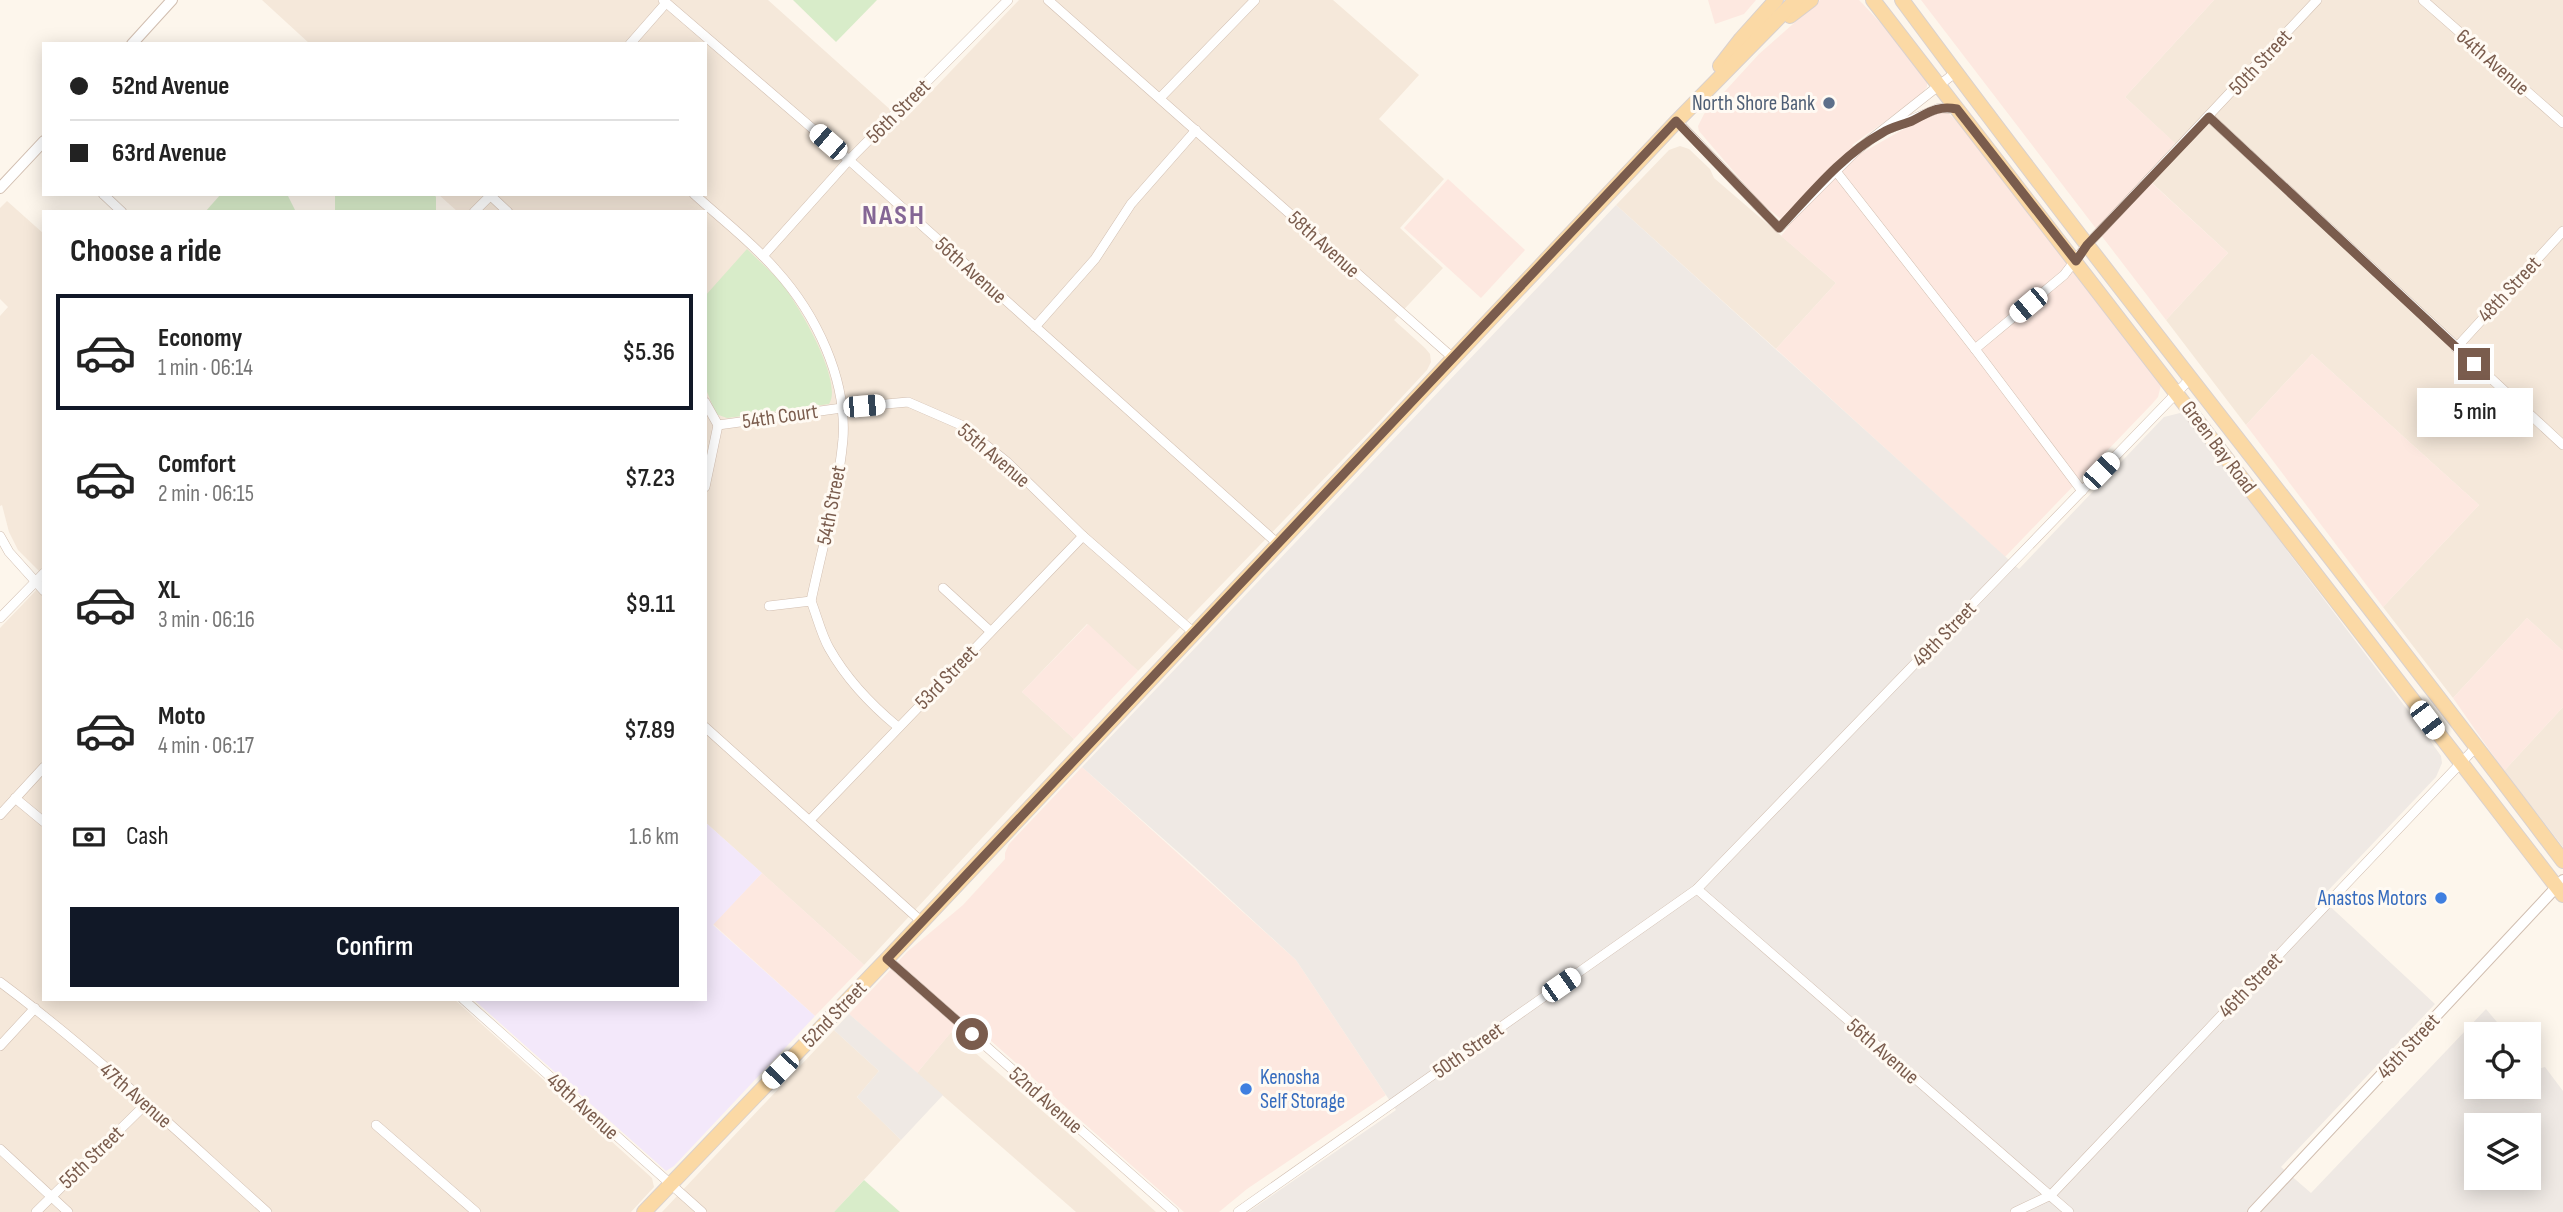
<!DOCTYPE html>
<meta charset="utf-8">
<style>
:root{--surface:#fff;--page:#f2f2f2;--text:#222;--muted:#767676;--line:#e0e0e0;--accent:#111827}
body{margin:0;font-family:"Sofia Sans Condensed",sans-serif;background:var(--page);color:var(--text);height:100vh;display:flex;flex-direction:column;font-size:26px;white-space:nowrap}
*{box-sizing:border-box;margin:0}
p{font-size:23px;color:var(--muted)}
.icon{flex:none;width:38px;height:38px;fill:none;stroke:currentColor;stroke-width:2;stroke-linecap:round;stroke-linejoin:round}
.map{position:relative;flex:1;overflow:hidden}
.panel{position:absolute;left:42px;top:210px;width:665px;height:791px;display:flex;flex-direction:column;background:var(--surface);border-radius:0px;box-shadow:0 4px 18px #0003}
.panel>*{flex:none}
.hud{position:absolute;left:42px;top:42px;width:665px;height:154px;border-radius:0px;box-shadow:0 4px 18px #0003;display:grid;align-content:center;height:154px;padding:0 28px;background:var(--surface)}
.controls{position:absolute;left:2464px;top:1022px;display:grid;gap:14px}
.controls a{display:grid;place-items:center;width:77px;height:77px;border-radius:0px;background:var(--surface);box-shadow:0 4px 18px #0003;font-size:35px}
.end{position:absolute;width:32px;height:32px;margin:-16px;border:9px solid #7a5c4d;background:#fff;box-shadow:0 0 0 4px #fff}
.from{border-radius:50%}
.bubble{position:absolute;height:49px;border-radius:0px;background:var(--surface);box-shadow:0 4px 18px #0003;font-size:23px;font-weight:600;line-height:49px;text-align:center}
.car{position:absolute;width:21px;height:42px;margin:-21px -10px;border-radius:9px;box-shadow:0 0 5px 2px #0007;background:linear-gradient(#fff 24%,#345 0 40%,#fff 0 76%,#345 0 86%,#fff 0)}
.hud b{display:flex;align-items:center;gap:24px;height:66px;font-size:26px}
.hud b+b{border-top:2px solid var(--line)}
.hud i{width:18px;height:18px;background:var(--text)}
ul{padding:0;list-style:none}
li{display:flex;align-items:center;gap:21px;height:116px;margin:0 14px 10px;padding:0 14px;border:4px solid transparent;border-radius:0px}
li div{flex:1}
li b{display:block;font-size:26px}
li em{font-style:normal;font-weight:600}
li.on{border-color:var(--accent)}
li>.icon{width:63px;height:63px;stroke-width:1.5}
h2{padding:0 28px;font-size:32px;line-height:84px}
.pay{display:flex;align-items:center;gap:18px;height:77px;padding:0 28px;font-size:26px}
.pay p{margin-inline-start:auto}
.cta{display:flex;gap:14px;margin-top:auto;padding:14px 28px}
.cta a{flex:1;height:80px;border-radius:0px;background:var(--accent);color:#fff;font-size:28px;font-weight:600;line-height:80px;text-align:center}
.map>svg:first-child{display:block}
.residential{fill:#f5e8da}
.commercial{fill:#fde8e0}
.industrial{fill:#efe9e4;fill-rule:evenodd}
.education{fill:#f3e8fa}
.green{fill:#d8ecc9}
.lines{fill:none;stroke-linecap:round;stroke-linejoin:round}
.minor-casing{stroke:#d1beb0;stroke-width:10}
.tertiary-casing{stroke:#d1beb0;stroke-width:12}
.primary-casing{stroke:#dad1cd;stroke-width:16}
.minor{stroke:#fff;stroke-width:9}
.tertiary{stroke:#fff;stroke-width:10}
.primary{stroke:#fbd9a5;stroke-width:14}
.route{stroke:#7a5c4d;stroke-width:9}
.service-dot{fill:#5c6f8a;stroke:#fffaf3;stroke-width:2.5}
.shop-dot{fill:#3f7fe0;stroke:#fffaf3;stroke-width:2.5}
.labels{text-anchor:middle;stroke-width:6;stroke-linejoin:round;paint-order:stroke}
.street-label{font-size:21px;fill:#7a5c4d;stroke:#fffaf3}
.service-label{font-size:21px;fill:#4e5e75;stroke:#fffaf3;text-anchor:end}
.shop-label{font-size:21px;fill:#366cbe;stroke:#fffaf3;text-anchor:end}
.district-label{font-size:28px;font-weight:bold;letter-spacing:2px;fill:#846695;stroke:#fffaf3}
</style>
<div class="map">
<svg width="2563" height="1212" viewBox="0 0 2563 1212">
<rect width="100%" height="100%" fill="#fdf6ec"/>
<g class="residential">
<path d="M262,0H768L903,121L1019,0H1333L1419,75L1379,119L1444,179L1400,228L1443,268L1394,320L1425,348L1430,354L1431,362L1427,370L1375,426L1138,671L1087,624L1022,692L1074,739L864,965L705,822V212H458L438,194H705V44H310Z"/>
<path d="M2214,0H2563V651L2527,618L2453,698L2383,607L2479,505L2312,354L2246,425L2166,320L2228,253L2151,182L2181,149L2125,97Z"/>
<path d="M1680,146L1689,149L1710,169L1714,178L1836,283L1776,349L1616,205L1669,150Z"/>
<path d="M7,201L44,234V576L18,550L9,532L2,505L0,506V316L8,307L0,299V208Z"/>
<path d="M44,582V999H454L652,1178L654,1187L631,1212H0V628Z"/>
<path d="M2563,707V847L2504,771Z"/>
<path d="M834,1030L879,1071L857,1097L901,1140L834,1212H662Z"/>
<path d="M951,1032L1083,1146L1156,1212H1076L917,1073Z"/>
</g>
<g class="commercial">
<path d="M1708,0H1756L1744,14L1715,24Z"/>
<path d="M1820,0H1859L1862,3L1900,44L1927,80V87L1919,97L1852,145L1860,154L1930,114L1947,112L1964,128L2161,385L2158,397L2152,404L2005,557L1776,349L1836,283L1781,236L1789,226L1759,201L1699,131L1698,126L1704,114L1759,54Z"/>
<path d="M1921,0H2214L2125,97L2175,143L2145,177L2228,253L2166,320Z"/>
<path d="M1448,179L1525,250L1481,298L1404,228Z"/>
<path d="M2312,354L2479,505L2383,607L2246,425Z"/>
<path d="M2527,618L2563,651V707L2504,771L2453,698Z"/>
<path d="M1088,624L1138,671L1074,739L1022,692Z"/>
<path d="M1082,767L1296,960L1386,1095L1247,1189L1219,1212H1184L964,1017L917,1073L849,1014L907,952L963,905L1005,859V853L1009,844Z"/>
<path d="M762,873L864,965L815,1016L713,924Z"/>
</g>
<g class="industrial">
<path d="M1616,205L2019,569L2164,417L2180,413L2186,417L2422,729L2441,756L2442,763L2436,777L2321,898L2435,1004L2281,1167L2311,1193L2486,1009L2507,1034H2476V1087H2529V1060L2537,1069L2545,1067L2563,1091V1212H1248L1396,1110L1296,960L1194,866L1082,767ZM2476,1125H2529V1178H2476Z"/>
<path d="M849,1014L943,1095L901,1140L857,1097L879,1071L834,1030Z"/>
</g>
<path class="education" d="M705,822L762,873L713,925L815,1016L674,1166L666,1171L473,999H705Z"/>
<g class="green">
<path d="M793,0H877L836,42Z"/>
<path d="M221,194H287L296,212H205Z"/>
<path d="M335,194H434L436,197V212H335Z"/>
<path d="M747,249C759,261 772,272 782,284C798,304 844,382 829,404L727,418L716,414L705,387V296Z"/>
<path d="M864,1180L900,1212H834Z"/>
</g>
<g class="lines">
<defs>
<g id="minor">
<path d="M663,0L849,160L1277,543"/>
<path d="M1048,0L1453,358"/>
<path d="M2423,0L2563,123"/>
<path d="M630,44L666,3"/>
<path d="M1160,98L1255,0"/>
<path d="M2209,117L2563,445"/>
<path d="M1677,121L1779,228L1856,151L1956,72"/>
<path d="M1891,128L1939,108L1956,109"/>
<path d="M1835,170L1975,349L2082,491"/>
<path d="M103,194L122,212"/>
<path d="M694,194C721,219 752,242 776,270C816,314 847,379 843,439C838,494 822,548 811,601"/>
<path d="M491,196L508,212"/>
<path d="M474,212L492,194"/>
<path d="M763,256L849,160L1008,0"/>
<path d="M1035,327L1095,259L1131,204L1196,130"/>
<path d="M2456,348L2563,231"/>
<path d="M1975,349L2064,275L2087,245L2317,0"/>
<path d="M705,402L718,425"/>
<path d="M718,425L842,408L908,402L961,425L1007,462L1083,536L1193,632"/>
<path d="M705,487L718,425"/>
<path d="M0,536L9,552L44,591"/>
<path d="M943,588L990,631"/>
<path d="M811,601C817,616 821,634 829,648C847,680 870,704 898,727"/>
<path d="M769,606L811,601"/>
<path d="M0,618L44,573"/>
<path d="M705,727L922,922"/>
<path d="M15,798L44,822"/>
<path d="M0,815L44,767"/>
<path d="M810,820L1083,536"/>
<path d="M1697,889L2069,1212"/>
<path d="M887,959L1174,1212"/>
<path d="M0,982C94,1052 180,1134 267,1212"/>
<path d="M463,999L702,1212"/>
<path d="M0,1046L35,1008"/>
<path d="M376,1125L476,1212"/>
<path d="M0,1149L68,1212"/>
<path d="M36,1212L147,1103"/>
<path d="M1238,1212L1697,889L2191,378"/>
<path d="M2015,1212L2051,1195L2477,746"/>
</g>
<g id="tertiary">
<path d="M132,44L172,0"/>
<path d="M0,188L44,141"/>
<path d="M2253,1212L2563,880"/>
</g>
<g id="primary">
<path d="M1873,0L2563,895"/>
<path d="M1902,0C2117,291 2346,572 2563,861"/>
<path d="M1790,16L1811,0"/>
<path d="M1720,66L1741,39L1776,0"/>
<path d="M644,1212L887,959L1677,121L1796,0"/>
</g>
</defs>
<use href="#minor" class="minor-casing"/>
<use href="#tertiary" class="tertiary-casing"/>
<use href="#primary" class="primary-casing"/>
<use href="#minor" class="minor"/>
<use href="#tertiary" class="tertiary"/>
<use href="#primary" class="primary"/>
</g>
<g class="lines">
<path class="route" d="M972,1034L887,959L1676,121L1779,228C1810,195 1842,155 1882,133C1891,127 1902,125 1912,121C1928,113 1937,105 1957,109L2076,261L2087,245L2209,117L2474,364"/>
</g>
<circle class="service-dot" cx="1829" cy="103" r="7"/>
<g class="shop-dot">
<circle cx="2441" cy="898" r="7"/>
<circle cx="1246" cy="1089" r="7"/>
</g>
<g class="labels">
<g class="street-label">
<text transform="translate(2260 62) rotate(-47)" y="7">50th Street</text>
<text transform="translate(2493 62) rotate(41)" y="7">64th Avenue</text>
<text transform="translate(898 111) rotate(-45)" y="7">56th Street</text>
<text transform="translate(1324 244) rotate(42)" y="7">58th Avenue</text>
<text transform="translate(971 270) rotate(42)" y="7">56th Avenue</text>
<text transform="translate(2509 289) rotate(-47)" y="7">48th Street</text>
<text transform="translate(780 416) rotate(-8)" y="7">54th Court</text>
<text transform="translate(2219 447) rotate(53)" y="7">Green Bay Road</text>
<text transform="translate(994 455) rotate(40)" y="7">55th Avenue</text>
<text transform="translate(831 505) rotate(-79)" y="7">54th Street</text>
<text transform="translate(1944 634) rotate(-46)" y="7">49th Street</text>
<text transform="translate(946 677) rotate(-46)" y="7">53rd Street</text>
<text transform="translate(2250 985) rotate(-46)" y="7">46th Street</text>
<text transform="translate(834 1014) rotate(-46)" y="7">52nd Street</text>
<text transform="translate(2408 1046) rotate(-47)" y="7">45th Street</text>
<text transform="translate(1468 1050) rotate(-35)" y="7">50th Street</text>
<text transform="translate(1883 1051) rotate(41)" y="7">56th Avenue</text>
<text transform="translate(136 1095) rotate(41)" y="7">47th Avenue</text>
<text transform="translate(1046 1100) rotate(41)" y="7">52nd Avenue</text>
<text transform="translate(583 1106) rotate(42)" y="7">49th Avenue</text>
<text transform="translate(91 1157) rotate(-44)" y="7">55th Street</text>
</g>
<g class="service-label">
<text x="1815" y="110">North Shore Bank</text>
</g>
<g class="shop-label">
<text x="2427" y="905">Anastos Motors</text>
<text x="1260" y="1084" text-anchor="start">Kenosha<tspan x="1260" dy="24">Self Storage</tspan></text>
</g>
<g class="district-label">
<text x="894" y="224">NASH</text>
</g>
</g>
</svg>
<div class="controls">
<a><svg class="icon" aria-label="locate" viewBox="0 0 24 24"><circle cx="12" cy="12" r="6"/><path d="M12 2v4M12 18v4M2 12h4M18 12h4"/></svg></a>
<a><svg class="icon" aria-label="layers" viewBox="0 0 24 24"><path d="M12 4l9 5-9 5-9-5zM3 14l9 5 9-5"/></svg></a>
</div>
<i class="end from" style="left:972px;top:1034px"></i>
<i class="end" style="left:2474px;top:364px"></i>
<div class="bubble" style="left:2417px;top:388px;width:116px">5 min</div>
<i class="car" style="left:828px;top:142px;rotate:311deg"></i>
<i class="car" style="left:2028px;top:305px;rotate:230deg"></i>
<i class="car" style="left:864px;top:406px;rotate:85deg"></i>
<i class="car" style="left:2101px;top:471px;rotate:44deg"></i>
<i class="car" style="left:2427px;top:720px;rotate:143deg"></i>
<i class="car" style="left:1561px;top:985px;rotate:55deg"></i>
<i class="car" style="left:780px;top:1070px;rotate:224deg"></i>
<div class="hud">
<b><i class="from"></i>52nd Avenue</b>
<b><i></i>63rd Avenue</b>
</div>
<section class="panel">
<h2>Choose a ride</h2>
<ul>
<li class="on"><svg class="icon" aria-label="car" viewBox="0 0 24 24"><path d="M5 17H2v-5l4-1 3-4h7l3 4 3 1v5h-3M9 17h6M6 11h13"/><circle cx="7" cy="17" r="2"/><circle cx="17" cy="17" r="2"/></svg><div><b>Economy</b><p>1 min · 06:14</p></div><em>$5.36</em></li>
<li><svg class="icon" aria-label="car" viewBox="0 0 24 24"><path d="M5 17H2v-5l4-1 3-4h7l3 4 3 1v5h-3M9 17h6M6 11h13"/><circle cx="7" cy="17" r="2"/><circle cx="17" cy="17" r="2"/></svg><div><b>Comfort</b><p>2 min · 06:15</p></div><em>$7.23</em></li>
<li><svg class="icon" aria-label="car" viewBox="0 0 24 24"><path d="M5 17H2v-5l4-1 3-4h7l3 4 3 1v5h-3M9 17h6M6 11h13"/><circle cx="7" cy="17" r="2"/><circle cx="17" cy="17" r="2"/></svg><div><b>XL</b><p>3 min · 06:16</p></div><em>$9.11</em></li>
<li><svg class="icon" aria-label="car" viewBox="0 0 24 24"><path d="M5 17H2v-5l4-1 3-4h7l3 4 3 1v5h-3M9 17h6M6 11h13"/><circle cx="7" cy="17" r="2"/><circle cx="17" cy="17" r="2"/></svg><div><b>Moto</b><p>4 min · 06:17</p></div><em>$7.89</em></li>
</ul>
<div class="pay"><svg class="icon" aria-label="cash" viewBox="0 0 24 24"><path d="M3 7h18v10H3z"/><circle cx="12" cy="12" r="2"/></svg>Cash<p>1.6 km</p></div>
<div class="cta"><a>Confirm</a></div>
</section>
</div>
